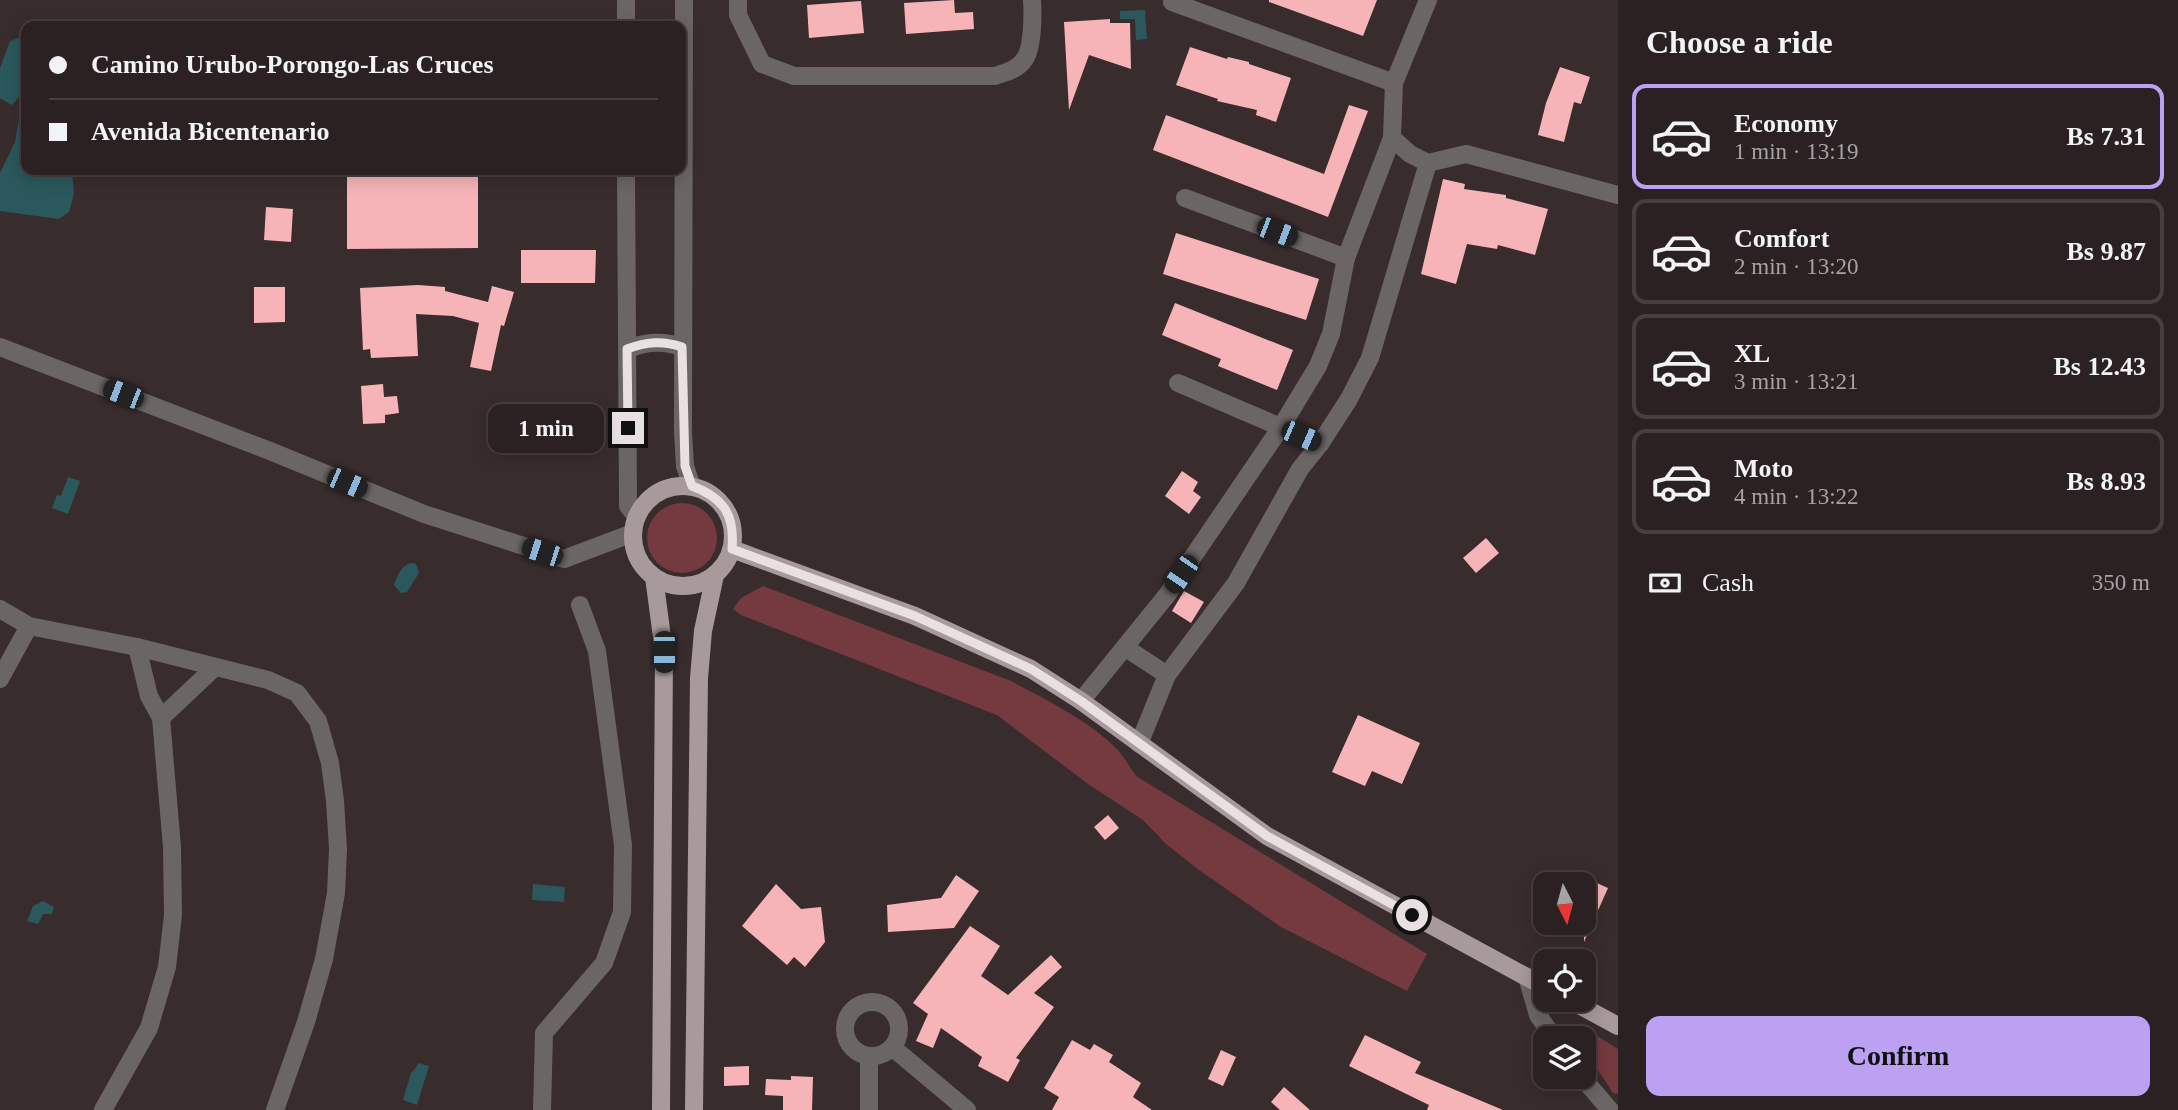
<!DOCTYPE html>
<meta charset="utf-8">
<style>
:root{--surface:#2b2122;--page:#33292a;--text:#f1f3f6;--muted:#a6a3a5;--line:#473e40;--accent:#bca0f2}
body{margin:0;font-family:Georgia,serif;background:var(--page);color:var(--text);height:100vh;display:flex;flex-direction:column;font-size:26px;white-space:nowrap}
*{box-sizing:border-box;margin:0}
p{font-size:23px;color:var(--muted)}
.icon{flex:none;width:38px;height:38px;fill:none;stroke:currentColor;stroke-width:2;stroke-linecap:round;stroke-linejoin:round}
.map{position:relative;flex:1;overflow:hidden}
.sheet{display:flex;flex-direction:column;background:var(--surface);width:560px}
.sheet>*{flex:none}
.hud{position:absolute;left:21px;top:21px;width:665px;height:154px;border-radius:14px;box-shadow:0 4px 18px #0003,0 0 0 2px var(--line);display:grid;align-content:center;height:154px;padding:0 28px;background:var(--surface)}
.needle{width:46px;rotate:174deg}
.controls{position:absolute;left:1533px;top:872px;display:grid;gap:14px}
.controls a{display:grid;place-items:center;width:63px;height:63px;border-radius:14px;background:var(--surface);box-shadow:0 4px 18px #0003,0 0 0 2px var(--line);font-size:35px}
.end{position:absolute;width:32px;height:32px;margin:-16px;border:9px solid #e9e0e1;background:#111;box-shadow:0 0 0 4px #111}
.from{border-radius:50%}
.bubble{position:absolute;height:49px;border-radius:14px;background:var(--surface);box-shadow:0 4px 18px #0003,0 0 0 2px var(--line);font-size:23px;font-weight:700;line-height:49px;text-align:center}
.car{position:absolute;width:21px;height:42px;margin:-21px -10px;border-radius:9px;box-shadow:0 0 5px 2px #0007;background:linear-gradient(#222 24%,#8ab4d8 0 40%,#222 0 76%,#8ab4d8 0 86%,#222 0)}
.hud b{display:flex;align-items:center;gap:24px;height:66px;font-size:26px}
.hud b+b{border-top:2px solid var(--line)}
.hud i{width:18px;height:18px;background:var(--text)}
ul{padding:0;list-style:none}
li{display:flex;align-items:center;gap:21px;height:105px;margin:0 14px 10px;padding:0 14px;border:4px solid var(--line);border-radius:14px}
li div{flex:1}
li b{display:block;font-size:26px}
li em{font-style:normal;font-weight:700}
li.active{border-color:var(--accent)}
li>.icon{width:63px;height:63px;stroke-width:1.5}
h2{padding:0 28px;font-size:32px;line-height:84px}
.pay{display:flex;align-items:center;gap:18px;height:77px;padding:0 28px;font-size:26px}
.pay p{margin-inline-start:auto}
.primary-button{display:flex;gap:14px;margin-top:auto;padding:14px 28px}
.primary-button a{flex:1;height:80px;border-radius:14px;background:var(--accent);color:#111;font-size:28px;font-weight:700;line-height:80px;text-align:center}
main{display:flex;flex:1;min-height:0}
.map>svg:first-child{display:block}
.green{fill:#743a40}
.water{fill:#2a585c}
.building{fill:#f6b4b9}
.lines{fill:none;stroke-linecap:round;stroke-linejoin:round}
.minor{stroke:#6c6565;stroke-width:18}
.major{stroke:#a8999a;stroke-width:18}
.route{stroke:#e9e0e1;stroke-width:9}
</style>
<main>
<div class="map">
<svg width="1618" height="1110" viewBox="0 0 1618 1110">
<rect width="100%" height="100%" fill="#392c2d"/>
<g class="green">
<circle cx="682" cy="538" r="35"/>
<path d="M763,586L1011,681C1047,700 1088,720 1117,749C1124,757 1130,767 1136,776L1427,954L1407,991L1281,927L1199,870L1166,844L1143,820L1088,784L997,715L741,615L733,609L741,598Z"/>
<path d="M1578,1024L1618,1049V1094L1613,1093L1589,1056Z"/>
</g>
<g class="water">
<path d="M1145,10L1147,39L1136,40L1135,19H1120V11Z"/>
<path d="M24,36L26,38V93H22L12,105L0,98V68L10,41Z"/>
<path d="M19,119L26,120V170H72L74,193L69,212L59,219L0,211V173L15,142Z"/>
<path d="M68,477L80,481L68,514L52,508L57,495L61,496Z"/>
<path d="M410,563L416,564L419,573L407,592L401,593L394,585C397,575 401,567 410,563Z"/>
<path d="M533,884L565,887L564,902L532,900Z"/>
<path d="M43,901L54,907L52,914H43L38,924L27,921L33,906Z"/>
<path d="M418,1063L429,1066L417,1105L403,1100L411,1073L415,1069Z"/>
</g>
<g class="building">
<path d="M954,0L955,13L973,12L974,29L906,34L904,3Z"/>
<path d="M1269,0H1377L1363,36L1269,2Z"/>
<path d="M861,1L864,33L809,38L807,5Z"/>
<path d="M1110,19V23H1130L1131,69L1089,55L1069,110L1064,22Z"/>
<path d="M1190,47L1227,59L1228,57L1249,62V64L1291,78L1276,122L1256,115L1257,110L1217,101L1218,99L1176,85Z"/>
<path d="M1560,67L1590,77L1581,104L1574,102L1564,142L1538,135L1546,103Z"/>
<path d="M1349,105L1368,111L1328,217L1153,150L1166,115L1324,174Z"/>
<path d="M347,170H478V248L347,249Z"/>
<path d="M1443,179L1465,184L1464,189L1506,195V198L1548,209L1535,255L1498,245L1497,249L1467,244L1456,284L1421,274Z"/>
<path d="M266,207L293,209L291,242L264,240Z"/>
<path d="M1176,233L1319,279L1306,320L1163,274Z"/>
<path d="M521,250H596L595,283H521Z"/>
<path d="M418,285L445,287V291L488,302L492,286L514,292L504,326L501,325L491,371L470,367L479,323L453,316L416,314L418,356L371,358L370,349L363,350L360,288Z"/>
<path d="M254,287H285V322L254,323Z"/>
<path d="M1175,303L1293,350L1277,390L1218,366L1221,359L1162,335Z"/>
<path d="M383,384L384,397L397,396L399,413L385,415V423L363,424L361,386Z"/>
<path d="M1182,471L1198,482L1193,491L1201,497L1189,514L1165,496Z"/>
<path d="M1486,538L1499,553L1476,573L1463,558Z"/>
<path d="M1184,591L1204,602L1191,623L1172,611Z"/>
<path d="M1358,715L1420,743L1402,784L1372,771L1365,786L1332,772Z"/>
<path d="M1108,815L1119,828L1105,840L1094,827Z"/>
<path d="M956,875L979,891L954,928L888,932L887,905L941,898Z"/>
<path d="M1590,880L1608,888L1584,942V893Z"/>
<path d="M776,884L801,909L821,907L825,942L805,967L794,957L787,965L742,926Z"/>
<path d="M970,926L1000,946L981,976L1008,995L1051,955L1062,967L1034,993L1054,1007L1016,1058L1020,1060L1008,1082L978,1066L982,1057L941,1028L933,1048L916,1041L928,1014L913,1003Z"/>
<path d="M1365,1035L1421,1062L1415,1073L1503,1110H1427L1429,1105L1349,1066Z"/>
<path d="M1072,1040L1090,1050L1094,1044L1113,1055L1109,1062L1141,1083L1133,1097L1152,1110H1052L1059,1097L1044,1088Z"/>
<path d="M1221,1050L1236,1057L1223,1086L1208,1079Z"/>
<path d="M749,1066V1085L724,1086V1067Z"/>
<path d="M791,1076L813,1077L812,1110H783V1096L765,1095L766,1079L791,1080Z"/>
<path d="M1284,1087L1310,1110H1280L1271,1102Z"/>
</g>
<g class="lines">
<g class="minor">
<path d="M684,0L683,432L685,466L692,487"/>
<path d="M738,0V15L762,64L794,76H995C1006,72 1017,70 1024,60C1033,49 1033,14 1032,0"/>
<path d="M1172,2L1394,83"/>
<path d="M626,26V0"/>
<path d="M1392,138L1410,154L1428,163L1466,154L1618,195"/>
<path d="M626,170L628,506L637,517"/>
<path d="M1185,198L1346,258"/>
<path d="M0,347L270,451L424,514L564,559L633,533"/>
<path d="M627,349C646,342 662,340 682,347"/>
<path d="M1178,383L1320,444"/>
<path d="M0,609L29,626L137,647L268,680L297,693L318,721L330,763L335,801L338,849L336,893L324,959L306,1022L275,1110"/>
<path d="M1126,648L1167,675"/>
<path d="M0,679L29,626"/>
<path d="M1081,701L1167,595L1281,427L1318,366L1331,334L1346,258L1392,138L1394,83L1428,0"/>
<path d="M161,718L214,668"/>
<path d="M1139,744L1167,675L1236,583L1300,469L1320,444L1349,399L1370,358L1428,163"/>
<path d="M1527,977L1538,1015L1554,1038"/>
<circle cx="872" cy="1029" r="27"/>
<path d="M892,1047L967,1110"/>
<path d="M1581,1076L1610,1110"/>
<path d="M103,1110L149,1028L167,967L173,915L172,847L161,718L149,696L137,647"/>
<path d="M542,1110L544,1033L604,963L622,912L623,845L597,651L580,605"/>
<path d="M869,1110V1056"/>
</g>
<g class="major">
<circle cx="683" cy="536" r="50"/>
<path d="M732,549L915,616L1031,669L1081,701L1267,836L1545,987"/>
<path d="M654,577L664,652L661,1110"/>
<path d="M1568,999L1618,1026"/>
<path d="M694,1110L699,678L703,631L715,575"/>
</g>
</g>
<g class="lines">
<path class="route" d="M628,428L627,349C646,342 662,340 682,347L685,466L692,486C724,498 735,515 732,549L915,616L1031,669L1081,701L1267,836L1412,915"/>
</g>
</svg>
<div class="controls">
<a><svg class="needle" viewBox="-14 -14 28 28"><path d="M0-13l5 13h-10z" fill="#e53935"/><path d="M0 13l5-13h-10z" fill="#a6a3a5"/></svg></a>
<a><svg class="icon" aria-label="locate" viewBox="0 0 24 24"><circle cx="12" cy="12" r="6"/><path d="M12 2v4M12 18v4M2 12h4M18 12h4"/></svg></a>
<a><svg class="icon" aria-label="layers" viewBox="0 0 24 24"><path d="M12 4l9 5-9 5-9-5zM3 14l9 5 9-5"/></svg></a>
</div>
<i class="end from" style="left:1412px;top:915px"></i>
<i class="end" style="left:628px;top:428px"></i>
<div class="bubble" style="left:488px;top:404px;width:116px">1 min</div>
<i class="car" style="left:1277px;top:232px;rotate:111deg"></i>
<i class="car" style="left:123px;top:394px;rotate:291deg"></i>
<i class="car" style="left:1301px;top:436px;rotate:113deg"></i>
<i class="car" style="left:347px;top:483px;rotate:113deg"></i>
<i class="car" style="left:542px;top:552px;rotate:288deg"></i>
<i class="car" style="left:1181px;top:574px;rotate:214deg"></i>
<i class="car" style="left:664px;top:652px;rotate:180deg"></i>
<div class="hud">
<b><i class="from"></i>Camino Urubo-Porongo-Las Cruces</b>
<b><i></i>Avenida Bicentenario</b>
</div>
</div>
<section class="sheet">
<h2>Choose a ride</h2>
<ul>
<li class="active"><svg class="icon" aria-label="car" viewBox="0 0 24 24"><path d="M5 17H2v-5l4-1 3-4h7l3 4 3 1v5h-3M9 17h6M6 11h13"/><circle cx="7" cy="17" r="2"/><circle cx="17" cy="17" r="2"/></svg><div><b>Economy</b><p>1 min · 13:19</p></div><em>Bs 7.31</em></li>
<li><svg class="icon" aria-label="car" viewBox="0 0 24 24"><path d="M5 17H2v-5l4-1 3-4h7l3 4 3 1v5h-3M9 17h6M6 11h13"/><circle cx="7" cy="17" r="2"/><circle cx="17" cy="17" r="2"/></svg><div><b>Comfort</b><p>2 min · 13:20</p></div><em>Bs 9.87</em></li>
<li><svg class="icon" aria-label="car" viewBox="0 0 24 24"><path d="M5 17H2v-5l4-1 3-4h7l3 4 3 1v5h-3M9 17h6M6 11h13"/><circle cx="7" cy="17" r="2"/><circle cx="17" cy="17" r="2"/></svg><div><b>XL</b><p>3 min · 13:21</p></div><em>Bs 12.43</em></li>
<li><svg class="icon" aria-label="car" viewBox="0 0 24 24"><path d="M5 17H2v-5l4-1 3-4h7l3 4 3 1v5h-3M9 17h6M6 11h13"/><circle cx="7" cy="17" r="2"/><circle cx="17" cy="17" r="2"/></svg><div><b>Moto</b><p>4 min · 13:22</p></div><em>Bs 8.93</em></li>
</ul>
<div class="pay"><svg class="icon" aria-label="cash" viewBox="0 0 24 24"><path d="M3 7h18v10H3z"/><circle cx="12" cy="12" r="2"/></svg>Cash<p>350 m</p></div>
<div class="primary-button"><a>Confirm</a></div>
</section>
</main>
